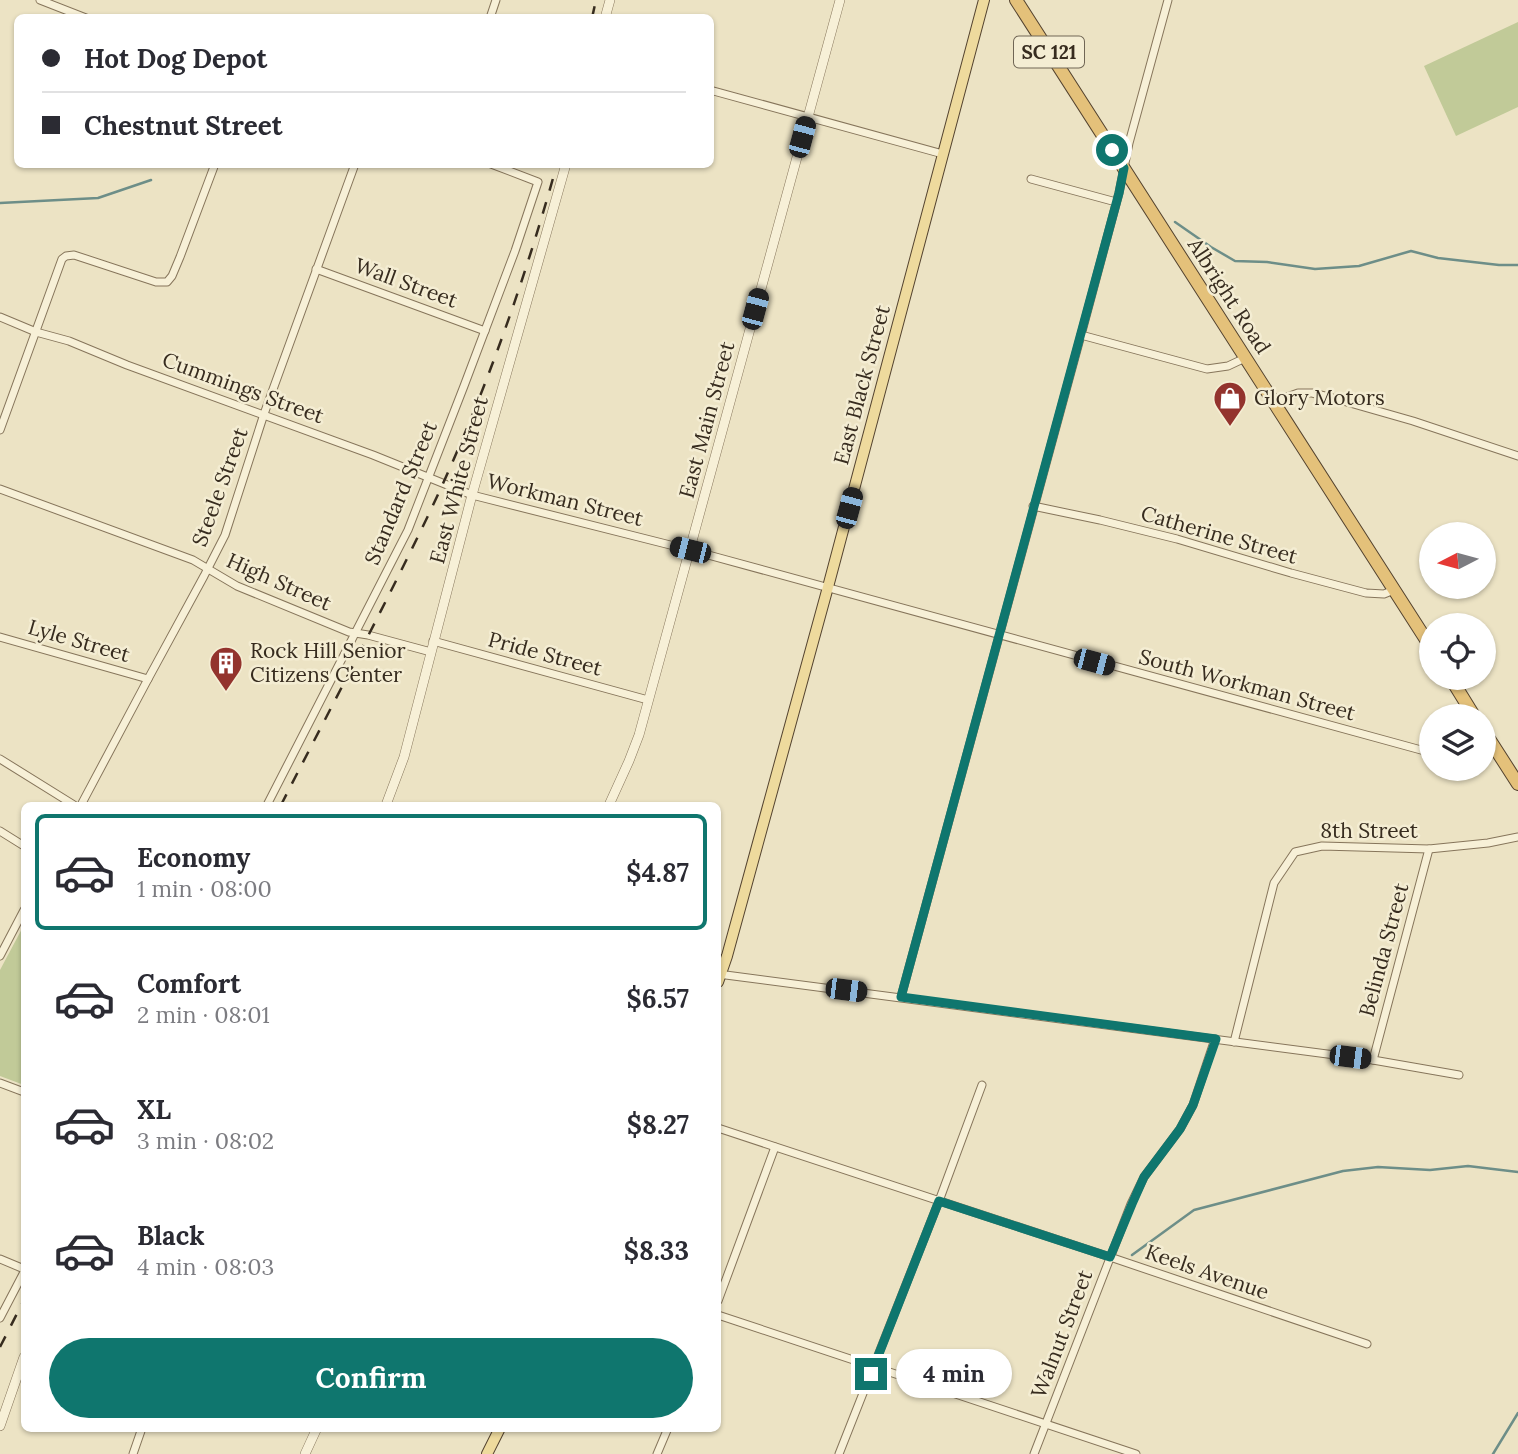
<!DOCTYPE html>
<meta charset="utf-8">
<style>
:root{--surface:#fff;--page:#f7f7f7;--text:#2b2b33;--muted:#7c7c81;--line:#e1e1e2;--accent:#0f766e}
body{margin:0;font-family:Lora,serif;background:var(--page);color:var(--text);height:100vh;display:flex;flex-direction:column;font-size:26px;white-space:nowrap}
*{box-sizing:border-box;margin:0}
p{font-size:23px;color:var(--muted)}
.icon{flex:none;width:38px;height:38px;fill:none;stroke:currentColor;stroke-width:2;stroke-linecap:round;stroke-linejoin:round}
.map{position:relative;flex:1;overflow:hidden}
.details{position:absolute;left:21px;top:802px;width:700px;height:630px;display:flex;flex-direction:column;background:var(--surface);border-radius:10px;box-shadow:0 2px 5px #0004}
.details>*{flex:none}
.hud{position:absolute;left:14px;top:14px;width:700px;height:154px;border-radius:10px;box-shadow:0 2px 5px #0004;display:grid;align-content:center;height:154px;padding:0 28px;background:var(--surface)}
.needle{width:46px;rotate:264deg}
.fabs{position:absolute;left:1419px;top:522px;display:grid;gap:14px}
.fabs a{display:grid;place-items:center;width:77px;height:77px;border-radius:50%;background:var(--surface);box-shadow:0 2px 5px #0004;font-size:35px}
.end{position:absolute;width:32px;height:32px;margin:-16px;border:9px solid #0f766e;background:#fff;box-shadow:0 0 0 4px #fff}
.from{border-radius:50%}
.bubble{position:absolute;height:49px;border-radius:24px;background:var(--surface);box-shadow:0 2px 5px #0004;font-size:23px;font-weight:700;line-height:49px;text-align:center}
.car{position:absolute;width:21px;height:42px;margin:-21px -10px;border-radius:9px;box-shadow:0 0 5px 2px #0007;background:linear-gradient(#222 24%,#8ab4d8 0 40%,#222 0 76%,#8ab4d8 0 86%,#222 0)}
.hud b{display:flex;align-items:center;gap:24px;height:66px;font-size:26px}
.hud b+b{border-top:2px solid var(--line)}
.hud i{width:18px;height:18px;background:var(--text)}
ul{padding:12px 0 0;list-style:none}
li{display:flex;align-items:center;gap:21px;height:116px;margin:0 14px 10px;padding:0 14px;border:4px solid transparent;border-radius:10px}
li div{flex:1}
li b{display:block;font-size:26px}
li em{font-style:normal;font-weight:700}
li.active{border-color:var(--accent)}
li>.icon{width:63px;height:63px;stroke-width:1.5}
.primary-button{display:flex;gap:14px;margin-top:auto;padding:14px 28px}
.primary-button a{flex:1;height:80px;border-radius:42px;background:var(--accent);color:#fff;font-size:28px;font-weight:700;line-height:80px;text-align:center}
.map>svg:first-child{display:block}
.green{fill:#c1ca98}
.lines{fill:none;stroke-linecap:round;stroke-linejoin:round}
.stream{stroke:#6d8e88;stroke-width:2.5}
.minor-casing{stroke:#86755b;stroke-width:9}
.tertiary-casing{stroke:#86755b;stroke-width:10}
.primary-casing{stroke:#54432f;stroke-width:12}
.trunk-casing{stroke:#54432f;stroke-width:14}
.minor{stroke:#f7f0d7;stroke-width:7}
.tertiary{stroke:#f7f0d7;stroke-width:9}
.primary{stroke:#eeda9d;stroke-width:10}
.trunk{stroke:#e4c17a;stroke-width:12}
.rail{stroke:#372c1f;stroke-width:2.5;stroke-dasharray:12 12;stroke-linecap:butt}
.route{stroke:#0f766e;stroke-width:9}
.labels{text-anchor:middle;stroke-width:5;stroke-linejoin:round;paint-order:stroke}
.shield{fill:#f4edd3;stroke:#706655;stroke-width:2}
.shield-label{font-size:19px;font-weight:bold;fill:#372c1f}
.street-label{font-size:21px;fill:#372c1f;stroke:#f4edd3}
.poi-label{font-size:21px;fill:#372c1f;stroke:#f4edd3;text-anchor:start}
</style>
<div class="map">
<svg width="1518" height="1454" viewBox="0 0 1518 1454">
<rect width="100%" height="100%" fill="#ece3c4"/>
<g class="green">
<path d="M1518,22V107L1456,136L1424,66Z"/>
<path d="M24,925V1085L0,1076V970Z"/>
</g>
<g class="lines">
<g class="stream">
<path d="M0,203L98,198L151,180"/>
<path d="M1175,222L1211,247L1235,261L1267,262L1315,269L1359,266L1411,251L1438,258L1499,265H1518"/>
<path d="M1132,1255L1194,1210L1343,1171L1378,1167L1430,1170L1468,1166L1518,1172"/>
<path d="M1493,1454L1518,1413"/>
</g>
<defs>
<g id="minor">
<path d="M40,0L86,18"/>
<path d="M490,18L496,0"/>
<path d="M710,90L943,154"/>
<path d="M1031,179L1116,202"/>
<path d="M316,269L485,331"/>
<path d="M0,317L36,332L69,341L127,365L373,455L472,495L690,550L1432,753"/>
<path d="M1081,335L1207,369L1228,366L1245,358"/>
<path d="M1273,402L1298,393H1312L1329,397L1413,421L1518,456"/>
<path d="M0,430L62,259L66,256L74,255L156,282H167L172,276L180,257L215,164"/>
<path d="M0,489L193,560L237,586L349,632L368,635L431,652"/>
<path d="M1033,506L1100,520L1177,539L1291,573L1366,593L1384,594L1394,590"/>
<path d="M0,637L148,679"/>
<path d="M433,641L648,700"/>
<path d="M0,759L74,805"/>
<path d="M81,805L148,679L204,576L225,535L264,414L355,164"/>
<path d="M267,805L408,530L464,386L515,251L538,182L491,164"/>
<path d="M0,831L24,846"/>
<path d="M0,956L24,910"/>
<path d="M718,974L1373,1060L1459,1075"/>
<path d="M901,997L1081,335L1119,193L1129,143L1168,0"/>
<path d="M1234,1042L1274,883L1295,852L1322,846L1429,849L1488,843L1518,837"/>
<path d="M1373,1060L1429,849"/>
<path d="M0,1083L24,1092"/>
<path d="M718,1128L1110,1257L1367,1344"/>
<path d="M0,1259L24,1269"/>
<path d="M718,1301L775,1147"/>
<path d="M718,1315L1136,1454"/>
<path d="M0,1318L24,1272"/>
<path d="M133,1454L142,1428"/>
<path d="M657,1454L668,1428"/>
<path d="M839,1454L939,1201L982,1085"/>
<path d="M1034,1454L1131,1204L1144,1177L1180,1129L1193,1105L1215,1039"/>
</g>
<g id="tertiary">
<path d="M605,18L610,0"/>
<path d="M386,805L404,757L472,495L566,164"/>
<path d="M609,805L629,761L639,735L840,0"/>
<path d="M0,1426L24,1357"/>
<path d="M305,1454L317,1428"/>
</g>
<g id="primary">
<path d="M718,982L727,956L828,587L984,0"/>
<path d="M487,1454L500,1428"/>
</g>
<g id="trunk">
<path d="M1016,0L1432,649"/>
<path d="M1450,677L1474,716"/>
<path d="M1484,731L1518,784"/>
</g>
</defs>
<use href="#minor" class="minor-casing"/>
<use href="#tertiary" class="tertiary-casing"/>
<use href="#primary" class="primary-casing"/>
<use href="#trunk" class="trunk-casing"/>
<use href="#minor" class="minor"/>
<use href="#tertiary" class="tertiary"/>
<use href="#primary" class="primary"/>
<use href="#trunk" class="trunk"/>
<g class="rail">
<path d="M592,18L596,0"/>
<path d="M281,805C329,711 379,617 425,522C480,408 523,287 557,164"/>
<path d="M0,1347L24,1300"/>
</g>
</g>
<g class="lines">
<path class="route" d="M871,1374L939,1201L1110,1257L1132,1204L1144,1177L1180,1129L1193,1105L1216,1039L901,997L1119,193L1124,168L1112,150"/>
</g>
<defs>
<symbol id="shop-pin" viewBox="-11 -11 22 30"><path d="M0 17L-7.5 6A9.5 9.5 0 1 1 7.5 6Z" fill="#93332d" stroke="#f4edd3"/><path d="M-5-2.5h2.3a2.7 3.5 0 0 1 5.4 0H5L5.5 6h-11ZM-1.5-2.5h3a1.5 2.3 0 0 0-3 0Z" fill="#fff"/></symbol>
<symbol id="building-pin" viewBox="-11 -11 22 30"><path d="M0 17L-7.5 6A9.5 9.5 0 1 1 7.5 6Z" fill="#93332d" stroke="#f4edd3"/><path d="M-4-6H4V6H1V3H-1V6H-4ZM-2.5-4.3h1.7v1.8h-1.7ZM.8-4.3h1.7v1.8H.8ZM-2.5-1h1.7V.8h-1.7ZM.8-1h1.7V.8H.8Z" fill="#fff"/></symbol>
</defs>
<g fill-rule="evenodd">
<use href="#shop-pin" x="1211" y="379" width="38" height="52"/>
<use href="#building-pin" x="207" y="644" width="38" height="52"/>
</g>
<g class="labels">
<rect class="shield" x="1014" y="36.5" width="70" height="31" rx="5"/>
<g class="shield-label">
<text x="1049" y="59">SC 121</text>
</g>
<g class="street-label">
<text transform="translate(406 283) rotate(20)" y="7">Wall Street</text>
<text transform="translate(1229 296) rotate(57)" y="7">Albright Road</text>
<text transform="translate(862 385) rotate(-75)" y="7">East Black Street</text>
<text transform="translate(243 388) rotate(20)" y="7">Cummings Street</text>
<text transform="translate(707 420) rotate(-75)" y="7">East Main Street</text>
<text transform="translate(459 480) rotate(-75)" y="7">East White Street</text>
<text transform="translate(220 487) rotate(-70)" y="7">Steele Street</text>
<text transform="translate(401 493) rotate(-67)" y="7">Standard Street</text>
<text transform="translate(565 500) rotate(14)" y="7">Workman Street</text>
<text transform="translate(1219 535) rotate(16)" y="7">Catherine Street</text>
<text transform="translate(279 582) rotate(24)" y="7">High Street</text>
<text transform="translate(79 641) rotate(16)" y="7">Lyle Street</text>
<text transform="translate(545 654) rotate(15)" y="7">Pride Street</text>
<text transform="translate(1247 685) rotate(15)" y="7">South Workman Street</text>
<text x="1369" y="838">8th Street</text>
<text transform="translate(1384 950) rotate(-75)" y="7">Belinda Street</text>
<text transform="translate(1207 1272) rotate(19)" y="7">Keels Avenue</text>
<text transform="translate(1062 1334) rotate(-69)" y="7">Walnut Street</text>
</g>
<g class="poi-label">
<text x="1254" y="405">Glory Motors</text>
<text x="250" y="658">Rock Hill Senior<tspan x="250" dy="24">Citizens Center</tspan></text>
</g>
</g>
</svg>
<div class="fabs">
<a><svg class="needle" viewBox="-14 -14 28 28"><path d="M0-13l5 13h-10z" fill="#e53935"/><path d="M0 13l5-13h-10z" fill="#7c7c81"/></svg></a>
<a><svg class="icon" aria-label="locate" viewBox="0 0 24 24"><circle cx="12" cy="12" r="6"/><path d="M12 2v4M12 18v4M2 12h4M18 12h4"/></svg></a>
<a><svg class="icon" aria-label="layers" viewBox="0 0 24 24"><path d="M12 4l9 5-9 5-9-5zM3 14l9 5 9-5"/></svg></a>
</div>
<i class="end from" style="left:1112px;top:150px"></i>
<i class="end" style="left:871px;top:1374px"></i>
<div class="bubble" style="left:896px;top:1349px;width:116px">4 min</div>
<i class="car" style="left:802px;top:137px;rotate:15deg"></i>
<i class="car" style="left:755px;top:309px;rotate:15deg"></i>
<i class="car" style="left:849px;top:508px;rotate:15deg"></i>
<i class="car" style="left:690px;top:550px;rotate:284deg"></i>
<i class="car" style="left:1094px;top:662px;rotate:105deg"></i>
<i class="car" style="left:846px;top:990px;rotate:97deg"></i>
<i class="car" style="left:1350px;top:1057px;rotate:97deg"></i>
<div class="hud">
<b><i class="from"></i>Hot Dog Depot</b>
<b><i></i>Chestnut Street</b>
</div>
<section class="details">
<ul>
<li class="active"><svg class="icon" aria-label="car" viewBox="0 0 24 24"><path d="M5 17H2v-5l4-1 3-4h7l3 4 3 1v5h-3M9 17h6M6 11h13"/><circle cx="7" cy="17" r="2"/><circle cx="17" cy="17" r="2"/></svg><div><b>Economy</b><p>1 min · 08:00</p></div><em>$4.87</em></li>
<li><svg class="icon" aria-label="car" viewBox="0 0 24 24"><path d="M5 17H2v-5l4-1 3-4h7l3 4 3 1v5h-3M9 17h6M6 11h13"/><circle cx="7" cy="17" r="2"/><circle cx="17" cy="17" r="2"/></svg><div><b>Comfort</b><p>2 min · 08:01</p></div><em>$6.57</em></li>
<li><svg class="icon" aria-label="car" viewBox="0 0 24 24"><path d="M5 17H2v-5l4-1 3-4h7l3 4 3 1v5h-3M9 17h6M6 11h13"/><circle cx="7" cy="17" r="2"/><circle cx="17" cy="17" r="2"/></svg><div><b>XL</b><p>3 min · 08:02</p></div><em>$8.27</em></li>
<li><svg class="icon" aria-label="car" viewBox="0 0 24 24"><path d="M5 17H2v-5l4-1 3-4h7l3 4 3 1v5h-3M9 17h6M6 11h13"/><circle cx="7" cy="17" r="2"/><circle cx="17" cy="17" r="2"/></svg><div><b>Black</b><p>4 min · 08:03</p></div><em>$8.33</em></li>
</ul>
<div class="primary-button"><a>Confirm</a></div>
</section>
</div>
